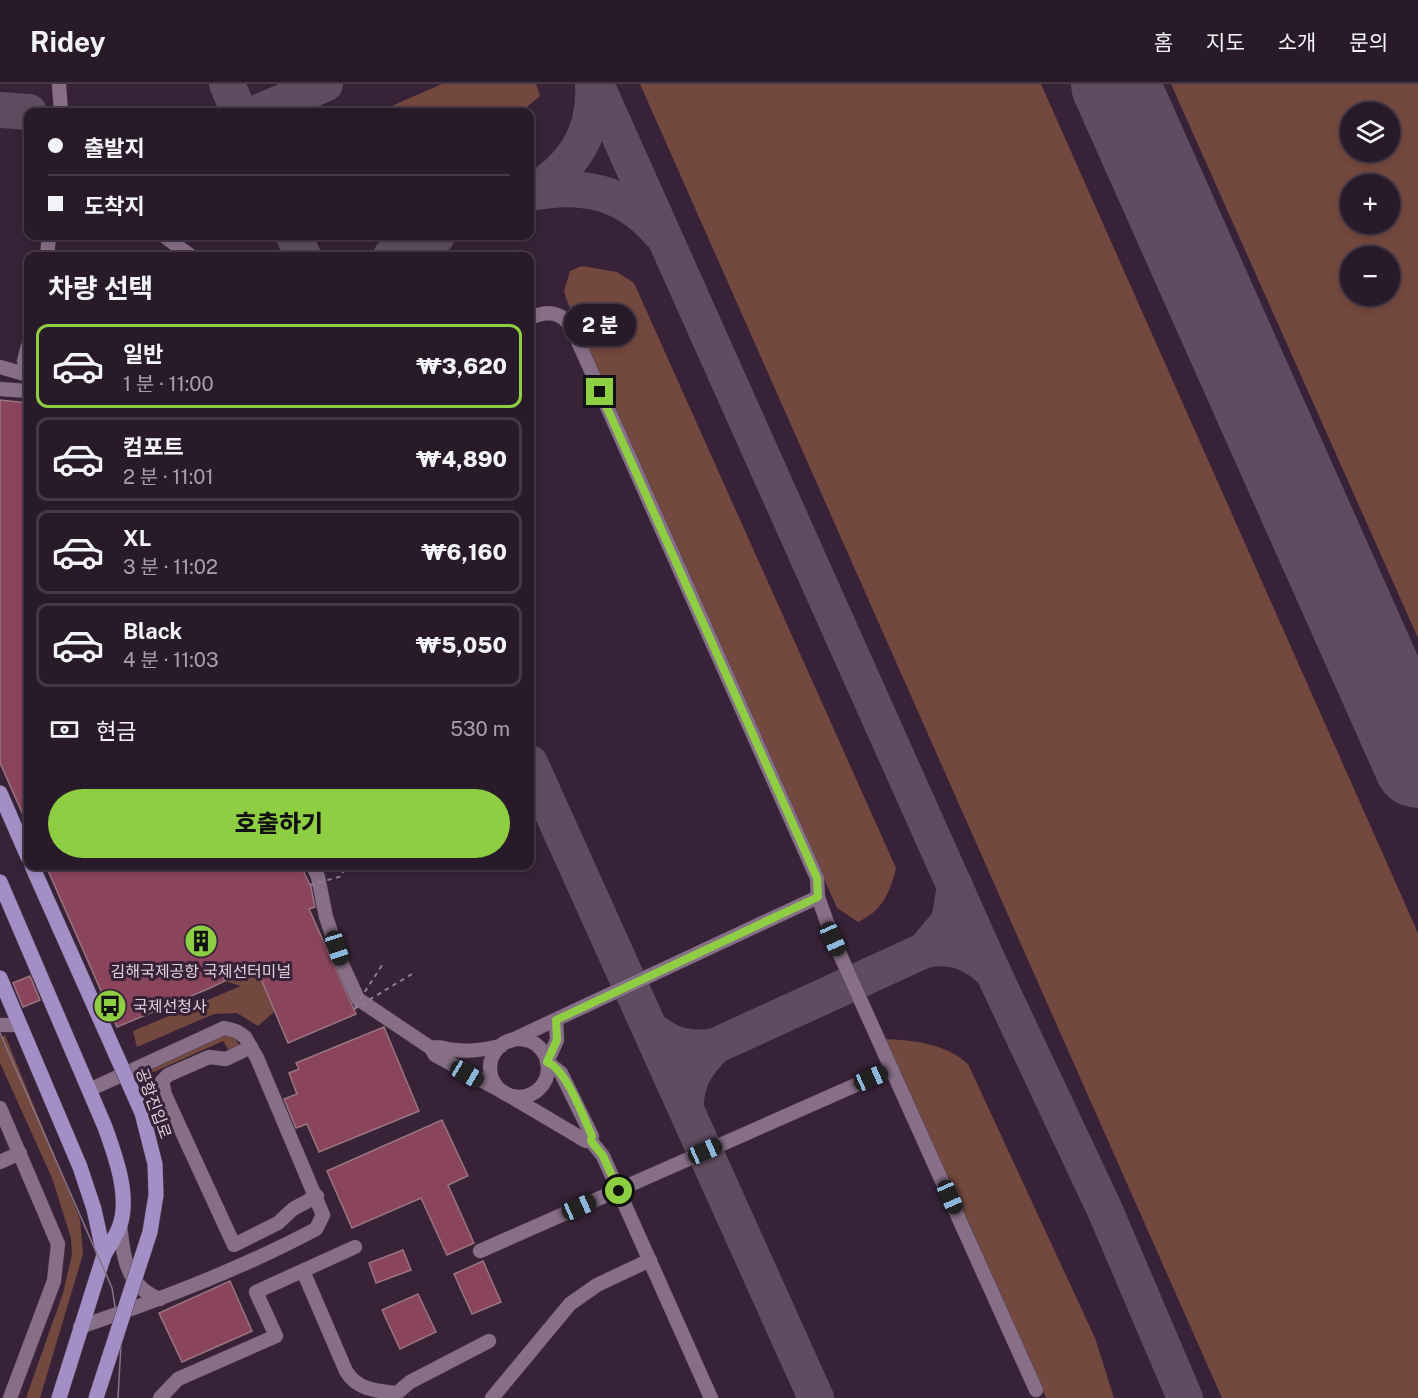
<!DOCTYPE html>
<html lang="ko">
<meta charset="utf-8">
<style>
:root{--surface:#291a2a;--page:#352736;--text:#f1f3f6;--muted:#a5a1a8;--line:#453847;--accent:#8ece43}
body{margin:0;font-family:"Public Sans","Noto Sans KR",sans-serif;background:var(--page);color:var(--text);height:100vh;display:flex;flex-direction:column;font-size:22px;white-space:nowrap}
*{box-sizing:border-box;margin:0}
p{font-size:20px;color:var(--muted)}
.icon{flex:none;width:33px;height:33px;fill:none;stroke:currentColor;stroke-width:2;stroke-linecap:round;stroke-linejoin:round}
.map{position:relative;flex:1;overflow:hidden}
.sheet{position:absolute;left:24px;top:168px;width:510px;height:618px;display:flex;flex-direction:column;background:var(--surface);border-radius:12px;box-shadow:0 3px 9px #0003,0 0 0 2px var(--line)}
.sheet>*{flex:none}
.top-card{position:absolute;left:24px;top:24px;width:510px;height:132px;border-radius:12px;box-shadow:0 3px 9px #0003,0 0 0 2px var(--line);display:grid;align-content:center;height:132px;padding:0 24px;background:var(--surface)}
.controls{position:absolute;left:1340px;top:18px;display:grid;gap:12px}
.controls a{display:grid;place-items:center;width:60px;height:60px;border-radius:50%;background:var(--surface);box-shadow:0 3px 9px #0003,0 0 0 2px var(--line);font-size:30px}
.end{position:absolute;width:27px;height:27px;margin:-14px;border:8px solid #8ece43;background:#111;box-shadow:0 0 0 3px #111}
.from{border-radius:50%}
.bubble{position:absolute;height:42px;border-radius:21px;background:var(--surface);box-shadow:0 3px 9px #0003,0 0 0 2px var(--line);font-size:20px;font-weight:800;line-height:42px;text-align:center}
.car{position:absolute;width:18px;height:36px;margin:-18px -9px;border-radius:8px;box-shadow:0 0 4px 2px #0007;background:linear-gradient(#222 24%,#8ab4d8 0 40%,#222 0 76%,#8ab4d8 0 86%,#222 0)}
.top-card b{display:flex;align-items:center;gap:21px;height:57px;font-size:22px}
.top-card b+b{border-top:2px solid var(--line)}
.top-card i{width:15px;height:15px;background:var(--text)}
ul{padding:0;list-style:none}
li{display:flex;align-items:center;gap:18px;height:84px;margin:0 12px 9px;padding:0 12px;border:3px solid var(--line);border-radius:12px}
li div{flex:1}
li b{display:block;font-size:22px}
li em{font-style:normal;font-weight:800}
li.selected{border-color:var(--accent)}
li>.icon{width:54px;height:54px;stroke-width:1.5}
h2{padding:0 24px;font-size:27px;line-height:72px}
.pay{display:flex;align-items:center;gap:15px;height:66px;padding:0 24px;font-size:22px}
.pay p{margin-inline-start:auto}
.primary-button{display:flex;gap:12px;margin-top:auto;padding:12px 24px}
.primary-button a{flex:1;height:69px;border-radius:36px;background:var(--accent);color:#111;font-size:24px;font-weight:800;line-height:69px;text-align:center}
header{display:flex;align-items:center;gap:36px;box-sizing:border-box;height:84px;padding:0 30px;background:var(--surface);border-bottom:2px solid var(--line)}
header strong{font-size:28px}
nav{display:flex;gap:33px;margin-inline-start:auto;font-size:21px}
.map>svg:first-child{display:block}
.green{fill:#73483e;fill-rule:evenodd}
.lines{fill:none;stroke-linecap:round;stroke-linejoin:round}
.taxiway{stroke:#5f4c60;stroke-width:36}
.runway{stroke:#5f4c60;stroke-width:88}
.building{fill:#8a455d;stroke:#99757f;stroke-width:1.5}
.minor-casing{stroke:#503e51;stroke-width:15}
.major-casing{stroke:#503e51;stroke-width:16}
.path{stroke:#8f7e90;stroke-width:2;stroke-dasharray:4.5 4.5;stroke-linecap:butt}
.minor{stroke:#886f88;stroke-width:14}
.major{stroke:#a38fc5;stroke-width:15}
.tram{stroke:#877688;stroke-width:1.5}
.major-bridge-casing{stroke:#503e51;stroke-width:16;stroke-linecap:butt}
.path-bridge{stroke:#8f7e90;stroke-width:2;stroke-dasharray:4.5 4.5;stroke-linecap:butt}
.major-bridge{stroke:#a38fc5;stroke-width:15}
.route{stroke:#8ece43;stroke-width:8}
.labels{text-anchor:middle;stroke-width:6;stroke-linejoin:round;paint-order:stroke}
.poi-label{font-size:16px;fill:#dfd1df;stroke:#372238}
.street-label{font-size:16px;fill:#dfd1df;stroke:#372238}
</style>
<header>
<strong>Ridey</strong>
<nav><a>홈</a><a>지도</a><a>소개</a><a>문의</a></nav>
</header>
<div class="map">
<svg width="1418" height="1314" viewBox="0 0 1418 1314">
<rect width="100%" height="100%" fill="#372238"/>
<g class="green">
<path d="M442,0H536L540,12L521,28H378Z"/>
<path d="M640,0H1041L1418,849V1314H1222Z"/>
<path d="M1171,0H1418V554ZM1389,28V68H1350V28ZM1350,100H1389V140H1350ZM1389,172V212H1350V172Z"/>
<path d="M582,182L617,188L634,199L896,784C890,809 882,827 858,838L837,824L567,217L564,207L570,187Z"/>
<path d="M254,878L275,927L258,942L237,929L214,930L137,963L133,947L241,902L225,897L222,890Z"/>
<path d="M5,951L80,1135L83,1170L40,1314H26L63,1209L72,1170L71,1154L52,1094L0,979V953Z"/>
<path d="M219,951C230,951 234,952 240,962L230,968L223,957L145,992L141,987Z"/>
<path d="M884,955C913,956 946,960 968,980L1095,1254L1114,1314H1046Z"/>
</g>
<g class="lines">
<g class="taxiway">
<path d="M227,0L239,28"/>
<path d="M596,0L993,888L1104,1124L1185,1314"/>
<path d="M0,26L29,28"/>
<path d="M259,28L325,0"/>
<path d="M533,107C573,84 596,48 593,0"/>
<path d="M530,109C581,99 624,107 659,148"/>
<path d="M294,152L303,172"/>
<path d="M391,172L437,152"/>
<path d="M530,679L816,1314"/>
<path d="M955,802L949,837L925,866C952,860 973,869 993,888"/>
<path d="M651,945C671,962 689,966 715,962C697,980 685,997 686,1024"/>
<path d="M715,962L925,866"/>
</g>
<path class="runway" d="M1115,0L1418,680"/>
</g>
<g class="building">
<path d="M0,316L28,319V742L0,679Z"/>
<path d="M46,782H301L311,803L315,823L309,825L356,930L288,959L254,878L222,890L225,897L210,904L117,943Z"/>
<path d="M30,892L40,916L23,923L13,899Z"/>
<path d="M384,943L419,1027L319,1068L307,1040L296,1044L284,1015L297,1010L289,989L299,985L296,979Z"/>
<path d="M442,1036L468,1092L448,1101L474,1159L447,1171L421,1114L352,1144L327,1087Z"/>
<path d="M403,1166L411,1186L376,1199L369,1179Z"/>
<path d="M483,1177L501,1218L472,1230L454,1190Z"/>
<path d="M230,1197L252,1247L182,1278L159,1229Z"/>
<path d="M418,1210L436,1248L400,1265L382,1226Z"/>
</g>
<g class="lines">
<defs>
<g id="minor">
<path d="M59,0L61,28"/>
<path d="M164,152L191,172"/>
<path d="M47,172L49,152"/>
<path d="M530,234C547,226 561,227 572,244L817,794L818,813L833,855L1036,1306"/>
<path d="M28,262L24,277L28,291"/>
<path d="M0,283L28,291"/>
<path d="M0,305L28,307"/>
<path d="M313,782L318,793L326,833L342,880L358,915L431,964L435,971L505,1009L586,1057H591"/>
<path d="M556,936L557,956L547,978L561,989L592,1052L591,1057L603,1072L711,1314"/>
<path d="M0,941H20"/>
<circle cx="519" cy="984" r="29"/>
<path d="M510,957L818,813"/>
<path d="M251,963L226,975L209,973L168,991L162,997L165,1011L234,1161L278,1139L293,1125L317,1112"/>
<path d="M431,964C441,961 446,966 456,966C471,968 486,965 501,962"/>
<path d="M0,1024L58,1160L54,1197L10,1314"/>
<path d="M0,1078L20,1069"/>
<path d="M120,1140C123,1172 126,1203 160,1215"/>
<path d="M480,1167L892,985"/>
<path d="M303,1187L346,1287C357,1306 377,1307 397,1309L410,1298L489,1257"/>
<path d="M80,1243C161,1215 241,1185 316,1145L323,1131L257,974L245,953L236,947L224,944L89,1006"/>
<path d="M160,1314L178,1295L276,1252L256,1208L355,1163"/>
<path d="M492,1314L570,1220L597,1201L650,1176"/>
</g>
<g id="major">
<path d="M0,709L28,773"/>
<path d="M0,798L105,1043C115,1071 130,1111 120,1141C117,1151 109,1162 104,1171"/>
<path d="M0,894L80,1083L94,1125L104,1171L59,1314"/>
</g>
</defs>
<use href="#minor" class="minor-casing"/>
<use href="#major" class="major-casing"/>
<path class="path" d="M343,782V784"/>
<use href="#minor" class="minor"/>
<use href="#major" class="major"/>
<path class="tram" d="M0,949L112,1204L121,1260L118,1314"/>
<defs>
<path id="major-bridge" d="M32,782L142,1029L155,1080L156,1111L150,1148L96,1314"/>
</defs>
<use href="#major-bridge" class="major-bridge-casing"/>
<g class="path-bridge">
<path d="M310,801L342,792L344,782"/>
<path d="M355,923L384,878"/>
<path d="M354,925L412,890"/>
</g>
<use href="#major-bridge" class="major-bridge"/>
</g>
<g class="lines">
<path class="route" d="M600,308L817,794L818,813L556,936L557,956L547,978C567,986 583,1033 592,1052L591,1057L603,1072L619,1107"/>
</g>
<defs>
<symbol id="building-disc" viewBox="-11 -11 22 22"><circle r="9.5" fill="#8ece43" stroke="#372238"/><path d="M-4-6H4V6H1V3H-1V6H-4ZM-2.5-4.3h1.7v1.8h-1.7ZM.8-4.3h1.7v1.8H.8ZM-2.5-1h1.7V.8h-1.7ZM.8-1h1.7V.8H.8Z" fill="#111"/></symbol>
<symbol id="bus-disc" viewBox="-11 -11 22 22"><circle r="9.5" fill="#8ece43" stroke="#372238"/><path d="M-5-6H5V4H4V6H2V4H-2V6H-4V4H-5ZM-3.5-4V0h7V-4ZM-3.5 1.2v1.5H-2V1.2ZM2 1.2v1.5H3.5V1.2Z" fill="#111"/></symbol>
</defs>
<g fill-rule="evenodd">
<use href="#building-disc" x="182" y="838" width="38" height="38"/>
<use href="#bus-disc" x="91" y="903" width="38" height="38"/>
</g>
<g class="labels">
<g class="poi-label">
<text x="201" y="893">김해국제공항 국제선터미널</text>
<text x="133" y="928" text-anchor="start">국제선청사</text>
</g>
<g class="street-label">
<text transform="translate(154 1019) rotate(70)" y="6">공항진입로</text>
</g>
</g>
</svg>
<div class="controls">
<a><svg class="icon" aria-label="layers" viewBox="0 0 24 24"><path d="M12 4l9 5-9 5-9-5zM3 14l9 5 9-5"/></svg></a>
<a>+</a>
<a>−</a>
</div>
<i class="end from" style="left:619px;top:1107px"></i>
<i class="end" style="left:600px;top:308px"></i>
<div class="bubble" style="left:564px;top:220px;width:72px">2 분</div>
<i class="car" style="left:833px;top:855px;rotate:156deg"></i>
<i class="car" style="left:337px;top:864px;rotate:162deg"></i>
<i class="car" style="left:467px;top:990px;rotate:120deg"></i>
<i class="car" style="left:871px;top:994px;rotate:66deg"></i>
<i class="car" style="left:705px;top:1067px;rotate:66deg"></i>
<i class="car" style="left:950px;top:1113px;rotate:156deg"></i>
<i class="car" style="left:579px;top:1123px;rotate:66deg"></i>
<div class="top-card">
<b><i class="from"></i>출발지</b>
<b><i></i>도착지</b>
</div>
<section class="sheet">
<h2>차량 선택</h2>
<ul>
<li class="selected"><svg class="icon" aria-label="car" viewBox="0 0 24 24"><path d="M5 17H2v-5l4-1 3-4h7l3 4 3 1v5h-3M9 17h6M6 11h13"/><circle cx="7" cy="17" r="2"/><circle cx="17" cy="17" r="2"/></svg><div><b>일반</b><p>1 분 · 11:00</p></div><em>₩3,620</em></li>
<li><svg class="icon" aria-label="car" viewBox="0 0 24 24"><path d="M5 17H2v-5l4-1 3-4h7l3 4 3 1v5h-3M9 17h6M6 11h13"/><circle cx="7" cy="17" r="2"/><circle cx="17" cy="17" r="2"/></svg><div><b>컴포트</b><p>2 분 · 11:01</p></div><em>₩4,890</em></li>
<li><svg class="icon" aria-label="car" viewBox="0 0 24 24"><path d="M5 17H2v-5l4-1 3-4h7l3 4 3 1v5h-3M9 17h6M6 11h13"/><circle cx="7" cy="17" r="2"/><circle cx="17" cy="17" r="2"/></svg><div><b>XL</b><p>3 분 · 11:02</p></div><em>₩6,160</em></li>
<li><svg class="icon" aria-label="car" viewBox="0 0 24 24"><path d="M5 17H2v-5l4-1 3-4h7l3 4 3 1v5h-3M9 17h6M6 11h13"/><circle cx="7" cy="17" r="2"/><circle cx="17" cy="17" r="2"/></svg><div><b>Black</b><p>4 분 · 11:03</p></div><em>₩5,050</em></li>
</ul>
<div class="pay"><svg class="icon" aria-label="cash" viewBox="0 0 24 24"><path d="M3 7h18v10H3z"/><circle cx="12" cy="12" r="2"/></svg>현금<p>530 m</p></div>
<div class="primary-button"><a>호출하기</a></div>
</section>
</div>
